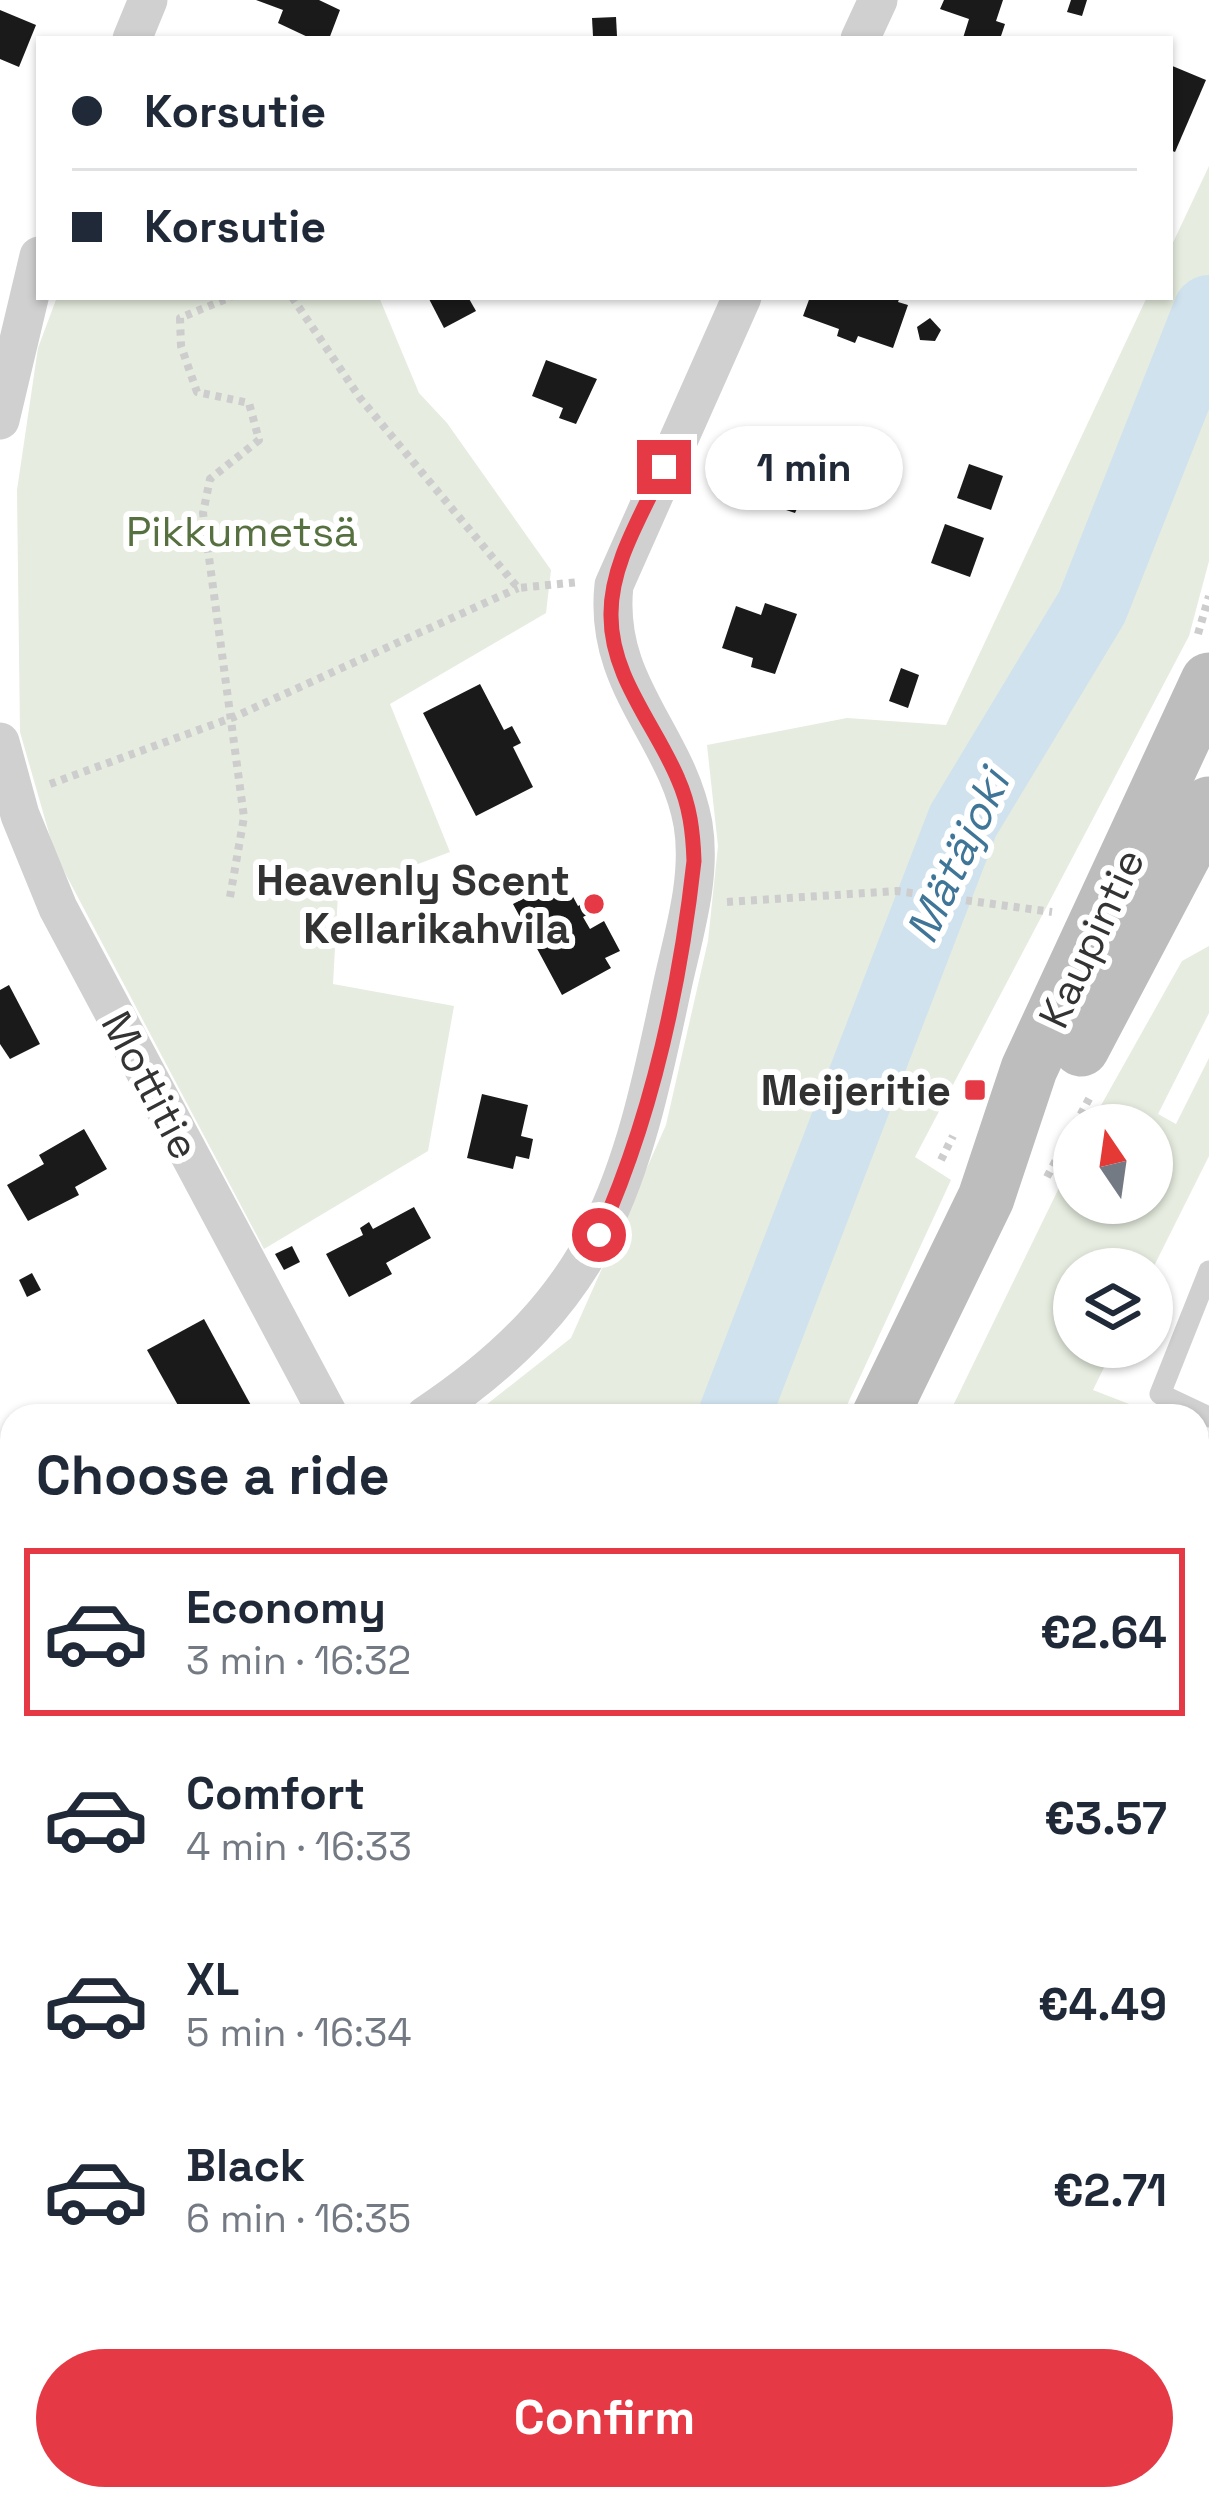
<!DOCTYPE html>
<meta charset="utf-8">
<style>
:root{--surface:#fff;--page:#f2f2f3;--text:#1f2937;--muted:#747a83;--line:#e0e1e3;--accent:#e63946}
body{margin:0;font-family:"Space Grotesk",sans-serif;background:var(--page);color:var(--text);height:100vh;display:flex;flex-direction:column;font-size:45px;white-space:nowrap}
*{box-sizing:border-box;margin:0}
p{font-size:39px;color:var(--muted)}
.icon{flex:none;width:66px;height:66px;fill:none;stroke:currentColor;stroke-width:2;stroke-linecap:round;stroke-linejoin:round}
.map{position:relative;flex:1;overflow:hidden}
.drawer{position:absolute;left:0px;top:1404px;width:1209px;height:1107px;display:flex;flex-direction:column;background:var(--surface);border-radius:36px 36px 0 0;box-shadow:0 3px 9px #0004}
.drawer>*{flex:none}
.top-card{position:absolute;left:36px;top:36px;width:1137px;height:264px;border-radius:0px;box-shadow:0 3px 9px #0004;display:grid;align-content:center;height:264px;padding:0 36px;background:var(--surface)}
.needle{width:78px;rotate:347deg}
.tools{position:absolute;left:1053px;top:1104px;display:grid;gap:24px}
.tools a{display:grid;place-items:center;width:120px;height:120px;border-radius:50%;background:var(--surface);box-shadow:0 3px 9px #0004;font-size:60px}
.end{position:absolute;width:54px;height:54px;margin:-27px;border:15px solid #e63946;background:#fff;box-shadow:0 0 0 6px #fff}
.from{border-radius:50%}
.bubble{position:absolute;height:84px;border-radius:42px;background:var(--surface);box-shadow:0 3px 9px #0004;font-size:39px;font-weight:700;line-height:84px;text-align:center}
.top-card b{display:flex;align-items:center;gap:42px;height:114px;font-size:45px}
.top-card b+b{border-top:3px solid var(--line)}
.top-card i{width:30px;height:30px;background:var(--text)}
ul{padding:0;list-style:none}
li{display:flex;align-items:center;gap:36px;height:168px;margin:0 24px 18px;padding:0 12px;border:6px solid transparent;border-radius:0px}
li div{flex:1}
li b{display:block;font-size:45px}
li em{font-style:normal;font-weight:700}
li.active{border-color:var(--accent)}
li>.icon{width:108px;height:108px;stroke-width:1.5}
h2{padding:0 36px;font-size:54px;line-height:144px}
.cta{display:flex;gap:24px;margin-top:auto;padding:24px 36px}
.cta a{flex:1;height:138px;border-radius:72px;background:var(--accent);color:#fff;font-size:48px;font-weight:700;line-height:138px;text-align:center}
.map>svg:first-child{display:block}
.green{fill:#e6ecdf}
.lines{fill:none;stroke-linecap:round;stroke-linejoin:round}
.river{stroke:#cfe2ee;stroke-width:72}
.building{fill:#1a1a1a}
.path{stroke:#cdcdcd;stroke-width:8;stroke-dasharray:6 6;stroke-linecap:butt}
.service{stroke:#d0d0d0;stroke-width:21}
.minor{stroke:#d0d0d0;stroke-width:39}
.secondary{stroke:#bdbdbd;stroke-width:57}
.route{stroke:#e63946;stroke-width:15}
.poi-dot{fill:#e63946;stroke:#fff;stroke-width:4.5}
.labels{text-anchor:middle;stroke-width:12;stroke-linejoin:round;paint-order:stroke}
.park-label{font-size:42px;fill:#56703f;stroke:#fff}
.poi-label{font-size:42px;font-weight:bold;fill:#333;stroke:#fff;text-anchor:end}
.street-label{font-size:42px;fill:#333;stroke:#fff}
.water-label{font-size:45px;font-style:italic;fill:#3f7597;stroke:#fff}
</style>
<div class="map">
<svg width="1209" height="2509" viewBox="0 0 1209 2509">
<rect width="100%" height="100%" fill="#fff"/>
<g class="green">
<path d="M1209,166V561L1189,636L915,1157L951,1180L842,1416H472L571,1338L666,1125L708,941L718,846L707,745L847,718L946,725L1147,297H1170V249Z"/>
<path d="M57,297H379L419,393L447,423L551,570L546,613L390,704L450,852L338,894L333,984L454,1006L428,1151L264,1249L55,854L20,732L17,490L38,348Z"/>
<path d="M1209,946V1013L1158,1114L1176,1124L1209,1058V1156L1152,1270L1074,1269V1347H1114L1093,1390L1160,1416H948L1074,1157V1203H1152V1125H1090L1182,961Z"/>
<path d="M1197,1430L1209,1435V1542L1197,1538Z"/>
<path d="M12,1673V2204L0,2208V1680Z"/>
<path d="M12,2334V2417L0,2423V2340Z"/>
</g>
<g class="lines">
<g class="river">
<path d="M734,1416L963,821L1092,607L1209,311"/>
<path d="M0,1802L12,1794"/>
</g>
</g>
<g class="building">
<path d="M256,0H319L340,10L329,39H312L278,23L283,10Z"/>
<path d="M944,0H1003L996,21L1005,24L1000,39L963,38L969,19L940,9Z"/>
<path d="M1071,0H1087L1082,16L1067,12Z"/>
<path d="M0,10L36,25L19,67L0,59Z"/>
<path d="M616,17L617,36H593L592,18Z"/>
<path d="M1170,65L1206,80L1175,152L1170,150Z"/>
<path d="M428,297H468L476,311L444,328Z"/>
<path d="M810,297H900L898,302L908,305L893,348L858,336L855,343L837,336L839,329L803,316Z"/>
<path d="M930,318L941,330L935,341L920,340L917,327Z"/>
<path d="M546,360L597,379L576,424L559,418L563,408L532,396Z"/>
<path d="M764,437L841,460L827,499L805,492L795,513L777,507L783,488L750,476Z"/>
<path d="M969,464L1003,476L991,510L957,498Z"/>
<path d="M945,524L984,538L970,577L931,563Z"/>
<path d="M765,603L797,614L775,674L751,667L753,658L722,648L736,606L761,615Z"/>
<path d="M901,668L919,675L908,708L889,701Z"/>
<path d="M480,684L504,730L512,726L521,743L513,747L533,787L476,816L423,713Z"/>
<path d="M563,878L578,906L595,898L600,908L583,917L590,929L604,921L620,951L605,958L611,968L562,995L513,904Z"/>
<path d="M9,985L40,1044L10,1059L0,1044V990Z"/>
<path d="M482,1094L528,1105L521,1136L533,1139L529,1159L516,1156L513,1169L467,1158Z"/>
<path d="M84,1129L107,1169L75,1187L79,1195L28,1221L7,1185L44,1164L39,1155Z"/>
<path d="M414,1207L431,1238L386,1263L392,1274L349,1297L326,1254L363,1235L360,1228L369,1222L373,1229Z"/>
<path d="M292,1246L300,1262L284,1270L275,1254Z"/>
<path d="M32,1273L41,1290L27,1297L19,1280Z"/>
<path d="M204,1319L253,1409L240,1416H184L147,1350Z"/>
<path d="M0,1450L12,1473V1493L0,1500Z"/>
<path d="M0,1505L12,1527V1568L0,1574Z"/>
<path d="M1197,1637L1209,1642V2122L1197,2152Z"/>
<path d="M1197,2428H1209V2509H1190L1191,2499H1197Z"/>
<path d="M0,2470L12,2499L21,2509H0Z"/>
<path d="M84,2499H322L303,2509H250L247,2504L238,2509H66Z"/>
<path d="M710,2499H749L759,2509H700Z"/>
</g>
<g class="lines">
<g class="path">
<path d="M292,297L360,398L518,588L579,582"/>
<path d="M1198,634L1209,596"/>
<path d="M50,784L234,717L518,588"/>
<path d="M230,897L244,817L203,513L210,479L259,440L249,403L197,392L181,346L180,318L231,297"/>
<path d="M727,902L897,891L1052,912"/>
<path d="M1075,1125L1091,1095"/>
<path d="M941,1160L953,1136"/>
<path d="M1047,1177L1074,1126"/>
<path d="M1197,1567L1209,1572"/>
<path d="M0,2327L12,2320"/>
<path d="M634,2509L644,2499"/>
</g>
<g class="service">
<path d="M1209,1271L1160,1394L1209,1417"/>
<path d="M992,2499L1011,2509"/>
<path d="M345,2509H363"/>
<path d="M473,2509L489,2499"/>
<path d="M810,2509V2499"/>
<path d="M1146,2509L1147,2499"/>
</g>
<g class="minor">
<path d="M132,39L148,0"/>
<path d="M860,39L878,0"/>
<path d="M0,420L39,256"/>
<path d="M0,742L20,815L58,908L329,1416"/>
<path d="M425,1416C603,1297 630,1186 672,987C683,936 702,878 693,824C677,735 603,685 614,585L742,297"/>
<path d="M0,1652L12,1646"/>
<path d="M1197,2360L1209,2361"/>
</g>
<g class="secondary">
<path d="M1081,1048L1209,805"/>
<path d="M880,1416L986,1198L1029,1069L1209,681"/>
<path d="M0,2268L12,2259"/>
</g>
</g>
<g class="lines">
<path class="route" d="M599,1235C651,1119 680,987 694,861C693,832 690,806 678,779C656,726 611,677 611,616C610,564 643,513 664,467"/>
</g>
<g class="poi-dot">
<circle cx="594" cy="904" r="12"/>
<rect x="963" y="1078" width="24" height="24" rx="6"/>
</g>
<g class="labels">
<g class="park-label">
<text x="242" y="546">Pikkumetsä</text>
</g>
<g class="poi-label">
<text x="570" y="895">Heavenly Scent<tspan x="570" dy="48">Kellarikahvila</tspan></text>
<text x="951" y="1105">Meijeritie</text>
</g>
<g class="street-label">
<text transform="translate(1091 938) rotate(-65)" y="15">Kaupintie</text>
<text transform="translate(151 1085) rotate(62)" y="15">Mottitie</text>
</g>
<g class="water-label">
<text transform="translate(957 856) rotate(-65)" y="16">Mätäjoki</text>
</g>
</g>
</svg>
<div class="tools">
<a><svg class="needle" viewBox="-14 -14 28 28"><path d="M0-13l5 13h-10z" fill="#e53935"/><path d="M0 13l5-13h-10z" fill="#747a83"/></svg></a>
<a><svg class="icon" aria-label="layers" viewBox="0 0 24 24"><path d="M12 4l9 5-9 5-9-5zM3 14l9 5 9-5"/></svg></a>
</div>
<i class="end from" style="left:599px;top:1235px"></i>
<i class="end" style="left:664px;top:467px"></i>
<div class="bubble" style="left:705px;top:426px;width:198px">1 min</div>
<div class="top-card">
<b><i class="from"></i>Korsutie</b>
<b><i></i>Korsutie</b>
</div>
<section class="drawer">
<h2>Choose a ride</h2>
<ul>
<li class="active"><svg class="icon" aria-label="car" viewBox="0 0 24 24"><path d="M5 17H2v-5l4-1 3-4h7l3 4 3 1v5h-3M9 17h6M6 11h13"/><circle cx="7" cy="17" r="2"/><circle cx="17" cy="17" r="2"/></svg><div><b>Economy</b><p>3 min · 16:32</p></div><em>€2.64</em></li>
<li><svg class="icon" aria-label="car" viewBox="0 0 24 24"><path d="M5 17H2v-5l4-1 3-4h7l3 4 3 1v5h-3M9 17h6M6 11h13"/><circle cx="7" cy="17" r="2"/><circle cx="17" cy="17" r="2"/></svg><div><b>Comfort</b><p>4 min · 16:33</p></div><em>€3.57</em></li>
<li><svg class="icon" aria-label="car" viewBox="0 0 24 24"><path d="M5 17H2v-5l4-1 3-4h7l3 4 3 1v5h-3M9 17h6M6 11h13"/><circle cx="7" cy="17" r="2"/><circle cx="17" cy="17" r="2"/></svg><div><b>XL</b><p>5 min · 16:34</p></div><em>€4.49</em></li>
<li><svg class="icon" aria-label="car" viewBox="0 0 24 24"><path d="M5 17H2v-5l4-1 3-4h7l3 4 3 1v5h-3M9 17h6M6 11h13"/><circle cx="7" cy="17" r="2"/><circle cx="17" cy="17" r="2"/></svg><div><b>Black</b><p>6 min · 16:35</p></div><em>€2.71</em></li>
</ul>
<div class="cta"><a>Confirm</a></div>
</section>
</div>
